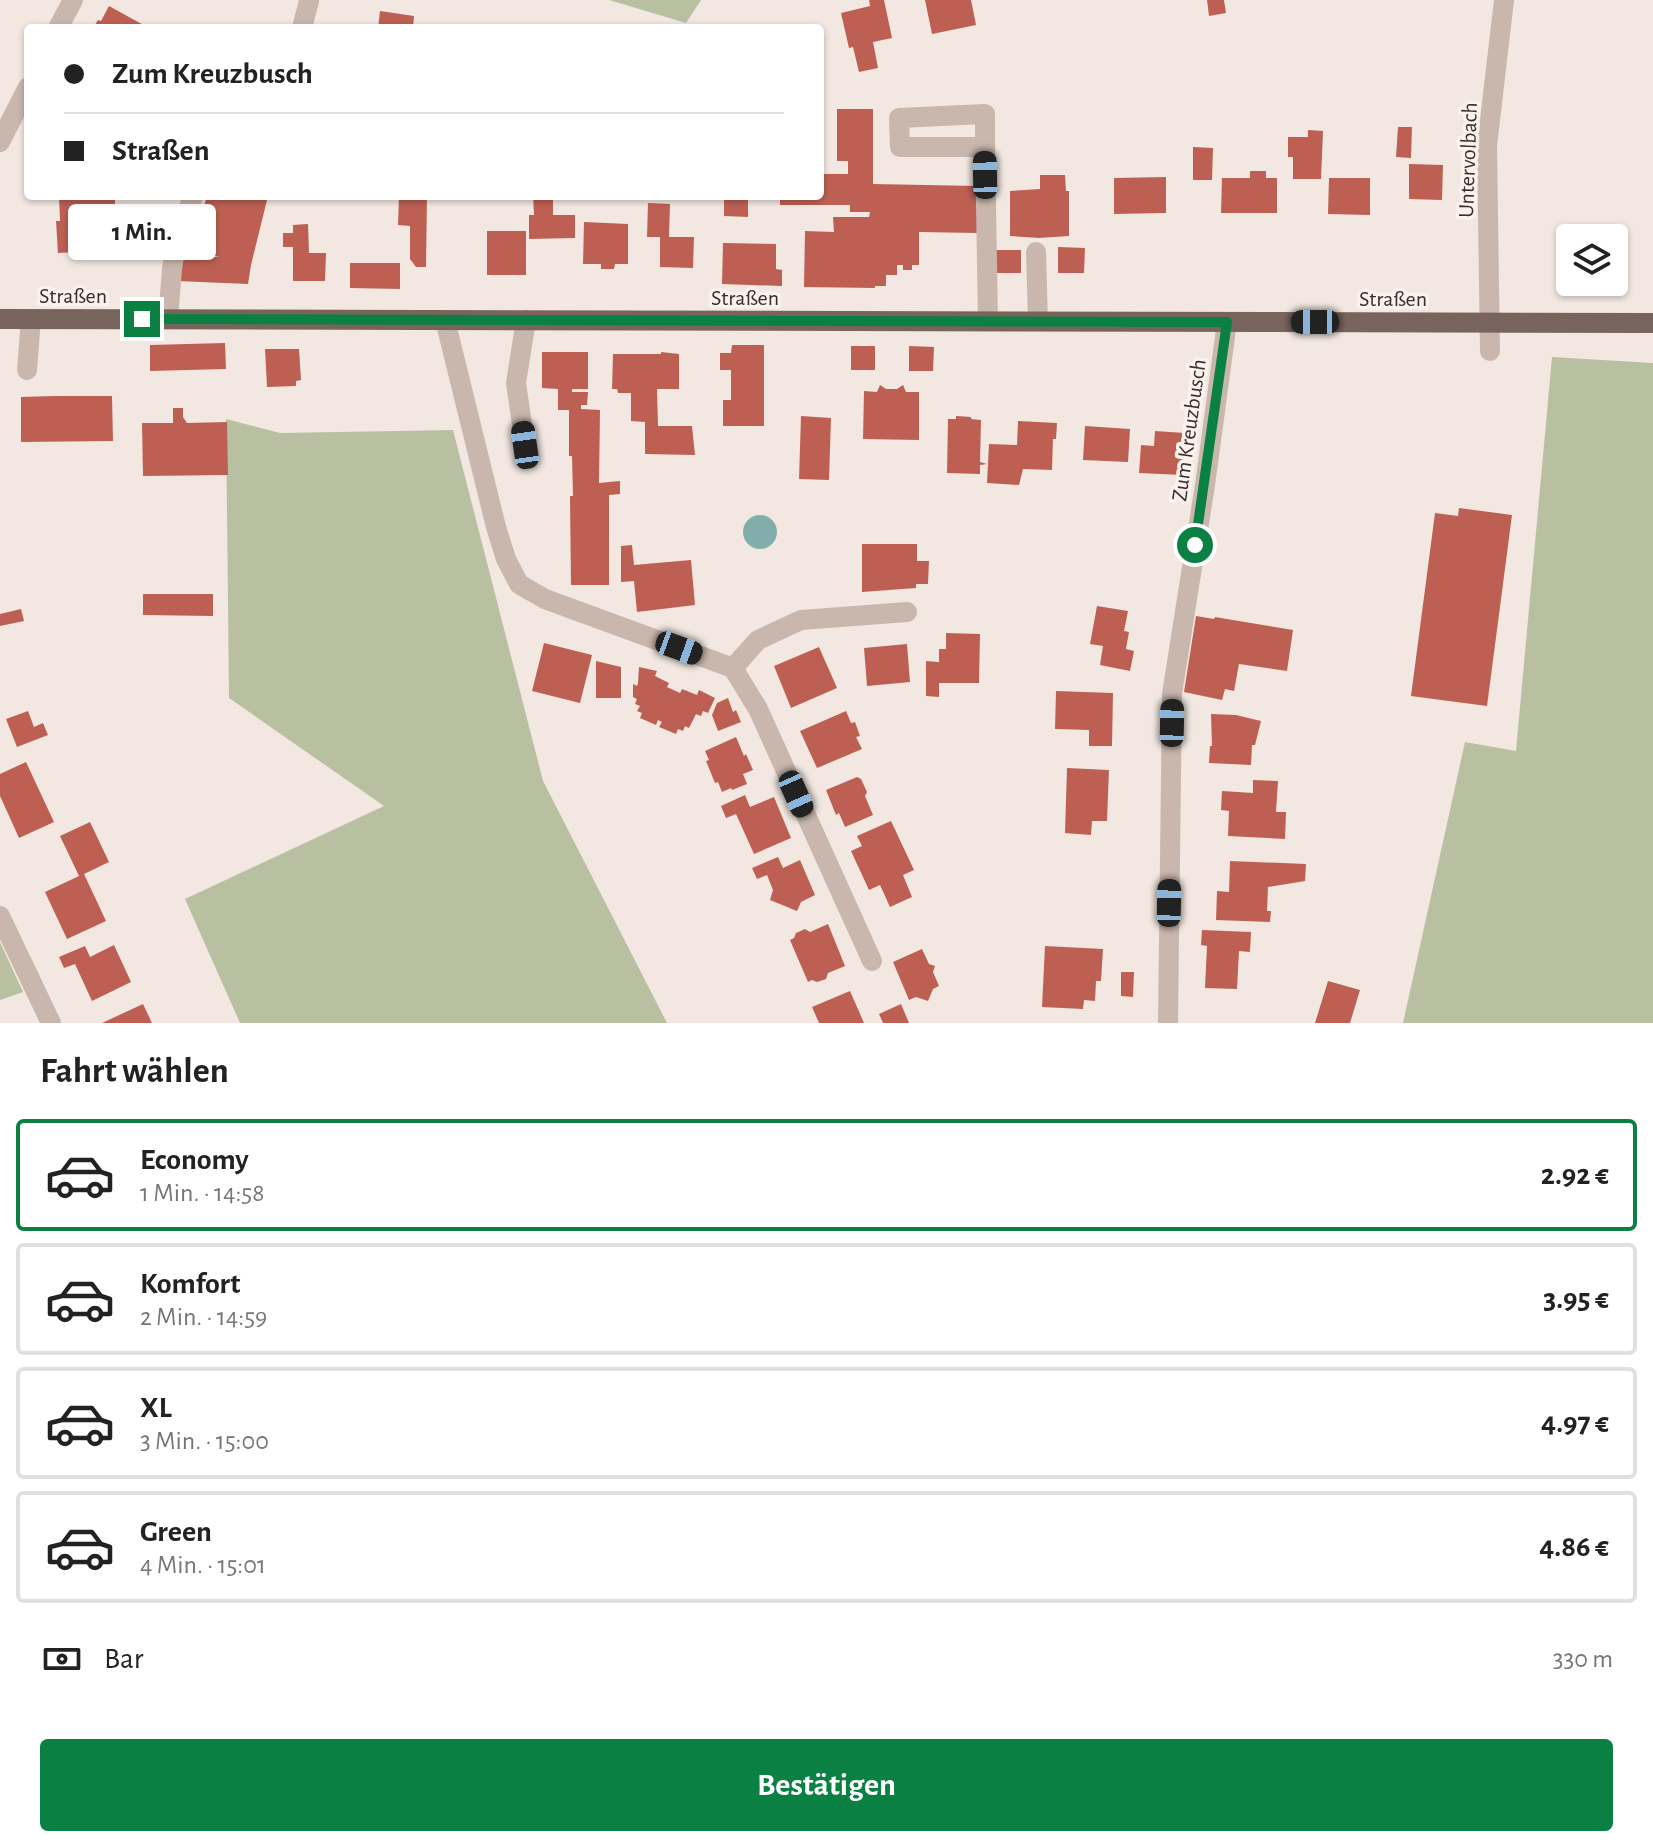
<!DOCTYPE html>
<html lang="de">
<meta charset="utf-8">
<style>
:root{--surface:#fff;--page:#f6f6f6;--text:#222;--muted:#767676;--line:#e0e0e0;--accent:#0b8043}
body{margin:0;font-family:"Alegreya Sans",sans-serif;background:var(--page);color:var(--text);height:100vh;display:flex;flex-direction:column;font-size:30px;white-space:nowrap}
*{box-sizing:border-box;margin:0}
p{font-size:26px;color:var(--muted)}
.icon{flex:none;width:44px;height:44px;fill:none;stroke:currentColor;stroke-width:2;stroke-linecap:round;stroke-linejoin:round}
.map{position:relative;height:1023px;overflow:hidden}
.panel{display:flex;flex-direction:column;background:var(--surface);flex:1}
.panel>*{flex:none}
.guide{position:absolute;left:24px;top:24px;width:800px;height:176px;border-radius:8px;box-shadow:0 2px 6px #0004;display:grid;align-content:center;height:176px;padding:0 40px;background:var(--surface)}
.buttons{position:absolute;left:1556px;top:224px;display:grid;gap:16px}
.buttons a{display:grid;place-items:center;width:72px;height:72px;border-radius:8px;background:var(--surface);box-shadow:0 2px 6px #0004;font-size:40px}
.end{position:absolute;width:36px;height:36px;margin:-18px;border:10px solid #0b8043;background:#fff;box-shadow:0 0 0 4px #fff}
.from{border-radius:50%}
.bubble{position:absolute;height:56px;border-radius:8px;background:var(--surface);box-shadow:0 2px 6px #0004;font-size:26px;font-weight:700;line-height:56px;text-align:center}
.car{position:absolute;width:24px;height:48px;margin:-24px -12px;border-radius:10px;box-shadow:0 0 6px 2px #0007;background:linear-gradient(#222 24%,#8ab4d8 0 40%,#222 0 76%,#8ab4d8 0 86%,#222 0)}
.guide b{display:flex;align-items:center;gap:28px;height:76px;font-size:30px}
.guide b+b{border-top:2px solid var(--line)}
.guide i{width:20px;height:20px;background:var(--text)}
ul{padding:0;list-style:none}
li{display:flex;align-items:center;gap:24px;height:112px;margin:0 16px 12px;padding:0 24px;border:4px solid var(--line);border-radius:8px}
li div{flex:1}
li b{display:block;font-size:30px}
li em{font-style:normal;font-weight:700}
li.active{border-color:var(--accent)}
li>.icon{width:72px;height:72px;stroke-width:1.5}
h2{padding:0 40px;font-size:36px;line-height:96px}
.pay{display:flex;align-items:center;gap:20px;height:88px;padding:0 40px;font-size:30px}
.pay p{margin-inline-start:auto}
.action{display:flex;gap:16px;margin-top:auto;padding:16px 40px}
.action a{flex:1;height:92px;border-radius:8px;background:var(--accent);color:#fff;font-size:32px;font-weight:700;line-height:92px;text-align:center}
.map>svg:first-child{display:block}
.green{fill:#b9c0a1}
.water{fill:#81adaa}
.building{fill:#bd6053}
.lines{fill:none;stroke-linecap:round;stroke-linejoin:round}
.minor{stroke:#c9b7ad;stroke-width:20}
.major{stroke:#79635d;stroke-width:20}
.route{stroke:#0b8043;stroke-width:10}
.labels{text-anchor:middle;stroke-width:7;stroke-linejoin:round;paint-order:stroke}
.street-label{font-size:22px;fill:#382e2b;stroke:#f9f2ed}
</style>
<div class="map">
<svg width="1653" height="1023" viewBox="0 0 1653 1023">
<rect width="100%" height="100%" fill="#f2e8e1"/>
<g class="green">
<path d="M609,0H701L686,23Z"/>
<path d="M1552,357L1653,363V1023H1403L1465,742L1516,751Z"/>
<path d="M226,419L280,433L453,430L543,781L667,1023H240L185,899L384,806L229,698Z"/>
<path d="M0,942L23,992L0,1000Z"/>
</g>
<circle class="water" cx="760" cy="532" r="17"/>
<g class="building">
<path d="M869,0H884L892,38L873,42L878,68L859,72L853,47L849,48L841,13L870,6Z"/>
<path d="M925,0H971L976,25L932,34Z"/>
<path d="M1207,0H1224L1226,13L1209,16Z"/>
<path d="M109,6L149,28H93L98,20L101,21Z"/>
<path d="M380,11L414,16L413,28H378Z"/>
<path d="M837,109H873V184L978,186L977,233L919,232V265H912V270H903V265H897V275H886V286H875V288L804,287L805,231L834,232L833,217H869L870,212H850V205H780V196H820V174H848V161H837Z"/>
<path d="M1398,127H1412L1411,158L1396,157Z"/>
<path d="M1308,130L1323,131L1321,179H1293V157H1288V137H1308Z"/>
<path d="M1193,147L1213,148L1212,180H1193Z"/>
<path d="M1409,164L1443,165L1442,200L1409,199Z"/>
<path d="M1250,171H1266V178H1277V213H1221L1222,178H1250Z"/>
<path d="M1040,175H1065L1066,191H1069V236L1039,238L1010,236V191L1040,189Z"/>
<path d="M1166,177V213L1114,214V178Z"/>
<path d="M1329,178H1370V215L1328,214Z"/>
<path d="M59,196H115V209H110L113,250L58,253L56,221H60Z"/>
<path d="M207,196H268L251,265L248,284L177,281L178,257H219L190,250L198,225H201L203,217L201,216Z"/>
<rect x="293" y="196" width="72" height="3"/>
<path d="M399,196H427L426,267H416L410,259V226L398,225Z"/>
<path d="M533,196H553V215H575V238L529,239V215H534Z"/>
<path d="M724,196H748V217L724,216Z"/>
<path d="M648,203L670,204L669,237H694L693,268L660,267V237H647Z"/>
<path d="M584,222L628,224V264H615L614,269H601V264H583Z"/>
<path d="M308,224L309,253H326L325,281H293V247H283V233H293V225Z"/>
<rect x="487" y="231" width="39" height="44"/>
<path d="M723,243L776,244V269L782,270V286L722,284Z"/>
<path d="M1058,247L1085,248L1084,273H1058Z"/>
<rect x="995" y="250" width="26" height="23"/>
<path d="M350,263H400V289L350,288Z"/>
<path d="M225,343L226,369L150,371V345Z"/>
<path d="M732,345H764V426H723V400H731V370H720V353H731Z"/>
<rect x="851" y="346" width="24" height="24"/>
<path d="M909,346L934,347L933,371H909Z"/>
<path d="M265,349H299L301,380L296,381V386L267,387Z"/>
<path d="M542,352H588V389H572V392H588L587,405H581V409L600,410L599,483L620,481V494L609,495V585H571L570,498V496H573L572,456H569V410H558V389L542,388Z"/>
<path d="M661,352L679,354V389H657L658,426H692L695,455L645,454V422L631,421V393H618L617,389H612L613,354H661Z"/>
<path d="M880,385L886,389H897L903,385L906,392H919V440L863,439L864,391L877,392Z"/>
<path d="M54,396H112L113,441L21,442V397Z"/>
<path d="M173,408H183V417L187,423L227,422L228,475L143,476L142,423H173Z"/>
<path d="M801,416L831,418L829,480L799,479Z"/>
<path d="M956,416L971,417V419L981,420L980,462L987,464L980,465V474L947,473L948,419H956Z"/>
<path d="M1018,421L1057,423L1056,439H1053L1052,470L1023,469L1019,485L987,483L989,444L1017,445Z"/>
<path d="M1085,426L1130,429L1128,462L1083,460Z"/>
<path d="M1155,431L1185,433L1182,475L1139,473L1141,445L1154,446Z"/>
<path d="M1459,508L1512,515L1487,706L1411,696L1435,513L1458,516Z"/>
<path d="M862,544H917V561H929L928,584H916V588L862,592Z"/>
<path d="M632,545L634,565L691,560L695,605L637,612L634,581L621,582V546Z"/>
<path d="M143,594H213V616L143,615Z"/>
<path d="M1097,606L1128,611L1124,631L1129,632L1126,649L1134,651L1130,671L1100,665L1103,646L1090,644Z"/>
<path d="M21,609L24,621L0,626V614Z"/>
<path d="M1196,616L1214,619L1215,617L1293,630L1287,671L1239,664L1234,691L1225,689L1222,700L1184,692Z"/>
<path d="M946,633L980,634L979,683H939V697L926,696V661L939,662V649H946Z"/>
<path d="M544,643L592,655L580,703L532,691Z"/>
<path d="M907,644L910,682L867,686L864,648Z"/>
<path d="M819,647L837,688L791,708L774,666Z"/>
<path d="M596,661L621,667V698H596Z"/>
<path d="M639,667L657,671L655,676L669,683L667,687L680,693L682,689L697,695L699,690L715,698L708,713L703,711L701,716L696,714L689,728L685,726L683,731L678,729L676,734L659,727L662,722L658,720L656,725L640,718L642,713L637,711L640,706L635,704L637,699L633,697V684L637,686L638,683Z"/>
<path d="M1056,691L1113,693L1112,746H1089V730L1055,729Z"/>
<path d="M728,698L733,712L736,710L741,722L718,731L712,715L717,703Z"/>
<path d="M28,711L34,727L43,723L48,735L17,747L6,719Z"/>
<path d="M846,711L851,723L855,722L860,736L856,737L862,749L817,768L800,731Z"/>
<path d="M1211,714L1236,715L1261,721L1255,745H1252L1251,765L1209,763L1210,746H1212Z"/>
<path d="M736,737L744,756L746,754L753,770L743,774L747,784L732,790L731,788L722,792L718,782L715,783L706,761L709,760L705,751Z"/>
<path d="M26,762L54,822L19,838L0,796V774Z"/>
<path d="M1067,768L1109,770L1107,821H1092L1091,835L1065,833Z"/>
<path d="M857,777L861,779L867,792L865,796L873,815L845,827L839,813L836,815L826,790Z"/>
<path d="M1253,780L1278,781L1276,812H1286L1285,839L1228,836L1229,811L1221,810L1222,791L1253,793Z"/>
<path d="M745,795L750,807L774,797L791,838L754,854L736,814L726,818L721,806Z"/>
<path d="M891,821L914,870L903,875L912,897L890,907L880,885L869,890L851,851L862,846L857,836Z"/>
<path d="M90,822L109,862L84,874L106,921L67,939L45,892L79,876L60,836Z"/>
<path d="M778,857L783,868L800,860L815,895L801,902L797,911L770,900L773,890L767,875L757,879L752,868Z"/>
<path d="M1230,861L1306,864L1305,881L1268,887L1267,911H1271L1270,922L1216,920L1217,891L1229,892Z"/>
<path d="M828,924L845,966L828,973L826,979L817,982L812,980L808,982L790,940L794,938L796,933L805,929L810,932Z"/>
<path d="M1202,930L1251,932L1250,952L1239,951L1237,989L1205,988L1207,946L1201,945Z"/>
<path d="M114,945L131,982L92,1001L75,964L64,968L59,957L85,946L90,957Z"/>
<path d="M1045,946L1103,949L1101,981H1096L1095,1001L1084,1000L1083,1009L1042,1007Z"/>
<path d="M922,949L929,964L935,966L933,972L939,986L933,989L928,1001L916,997L909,1000L893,962Z"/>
<path d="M1121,972H1134L1133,997L1121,996Z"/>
<path d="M1328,981L1360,990L1350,1023H1315Z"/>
<path d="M850,991L864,1023H819L812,1007Z"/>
<path d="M143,1004L152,1023H102Z"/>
<path d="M901,1004L909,1023H883L879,1014Z"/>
</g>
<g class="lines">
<g class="minor">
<path d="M58,28L73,0"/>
<path d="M302,28L309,1"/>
<path d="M985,114V147H900L899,118Z"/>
<path d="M0,142L28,87"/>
<path d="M985,147L988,321"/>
<path d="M1036,252L1038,321"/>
<path d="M168,319L172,269L175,250L193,196"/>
<path d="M445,320L496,527L506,559L519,584L545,599L733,668L758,709L872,961"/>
<path d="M1490,351L1487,146L1504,0"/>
<path d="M27,370L31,319"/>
<path d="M525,445L516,383L526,320"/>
<path d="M733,668L758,640L801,620L907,612"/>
<path d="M0,916L51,1023"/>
<path d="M1168,1023L1172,694L1205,485L1227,322"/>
</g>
<path class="major" d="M0,319L1653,323"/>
</g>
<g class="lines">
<path class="route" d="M142,319L1227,322L1195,545"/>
</g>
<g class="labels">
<g class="street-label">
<text transform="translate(1467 160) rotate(-88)" y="8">Untervolbach</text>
<text x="73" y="303">Straßen</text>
<text x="745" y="305">Straßen</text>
<text x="1393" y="306">Straßen</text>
<text transform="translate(1188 430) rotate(-82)" y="8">Zum Kreuzbusch</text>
</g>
</g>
</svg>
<div class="buttons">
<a><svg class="icon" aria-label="layers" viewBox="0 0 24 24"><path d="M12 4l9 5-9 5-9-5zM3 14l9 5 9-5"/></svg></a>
</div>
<i class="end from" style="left:1195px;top:545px"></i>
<i class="end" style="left:142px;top:319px"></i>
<div class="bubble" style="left:68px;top:204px;width:148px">1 Min.</div>
<i class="car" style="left:985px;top:175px;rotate:359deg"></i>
<i class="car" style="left:1315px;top:322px;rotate:270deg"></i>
<i class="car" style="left:525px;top:445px;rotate:352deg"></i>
<i class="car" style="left:679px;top:648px;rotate:110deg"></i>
<i class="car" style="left:1172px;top:723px;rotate:1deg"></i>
<i class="car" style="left:796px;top:794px;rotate:156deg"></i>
<i class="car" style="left:1169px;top:903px;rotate:1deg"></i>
<div class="guide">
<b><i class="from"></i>Zum Kreuzbusch</b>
<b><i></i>Straßen</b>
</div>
</div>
<section class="panel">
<h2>Fahrt wählen</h2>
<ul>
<li class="active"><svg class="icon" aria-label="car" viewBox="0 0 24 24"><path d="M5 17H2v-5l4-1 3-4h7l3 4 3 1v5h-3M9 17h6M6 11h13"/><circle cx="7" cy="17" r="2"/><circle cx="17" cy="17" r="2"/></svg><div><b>Economy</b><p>1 Min. · 14:58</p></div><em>2.92 €</em></li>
<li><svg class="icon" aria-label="car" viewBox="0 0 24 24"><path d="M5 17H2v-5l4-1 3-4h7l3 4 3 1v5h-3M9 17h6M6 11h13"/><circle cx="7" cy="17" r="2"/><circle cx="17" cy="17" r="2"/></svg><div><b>Komfort</b><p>2 Min. · 14:59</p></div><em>3.95 €</em></li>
<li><svg class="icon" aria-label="car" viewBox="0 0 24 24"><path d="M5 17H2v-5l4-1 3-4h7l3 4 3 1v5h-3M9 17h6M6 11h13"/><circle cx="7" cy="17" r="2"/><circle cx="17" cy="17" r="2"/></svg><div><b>XL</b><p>3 Min. · 15:00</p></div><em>4.97 €</em></li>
<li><svg class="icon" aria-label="car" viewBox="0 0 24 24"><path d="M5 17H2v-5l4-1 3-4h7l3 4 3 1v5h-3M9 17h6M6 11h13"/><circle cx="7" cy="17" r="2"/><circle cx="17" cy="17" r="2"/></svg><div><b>Green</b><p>4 Min. · 15:01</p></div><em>4.86 €</em></li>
</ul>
<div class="pay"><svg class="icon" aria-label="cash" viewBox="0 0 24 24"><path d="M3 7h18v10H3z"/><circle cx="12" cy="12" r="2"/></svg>Bar<p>330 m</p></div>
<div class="action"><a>Bestätigen</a></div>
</section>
